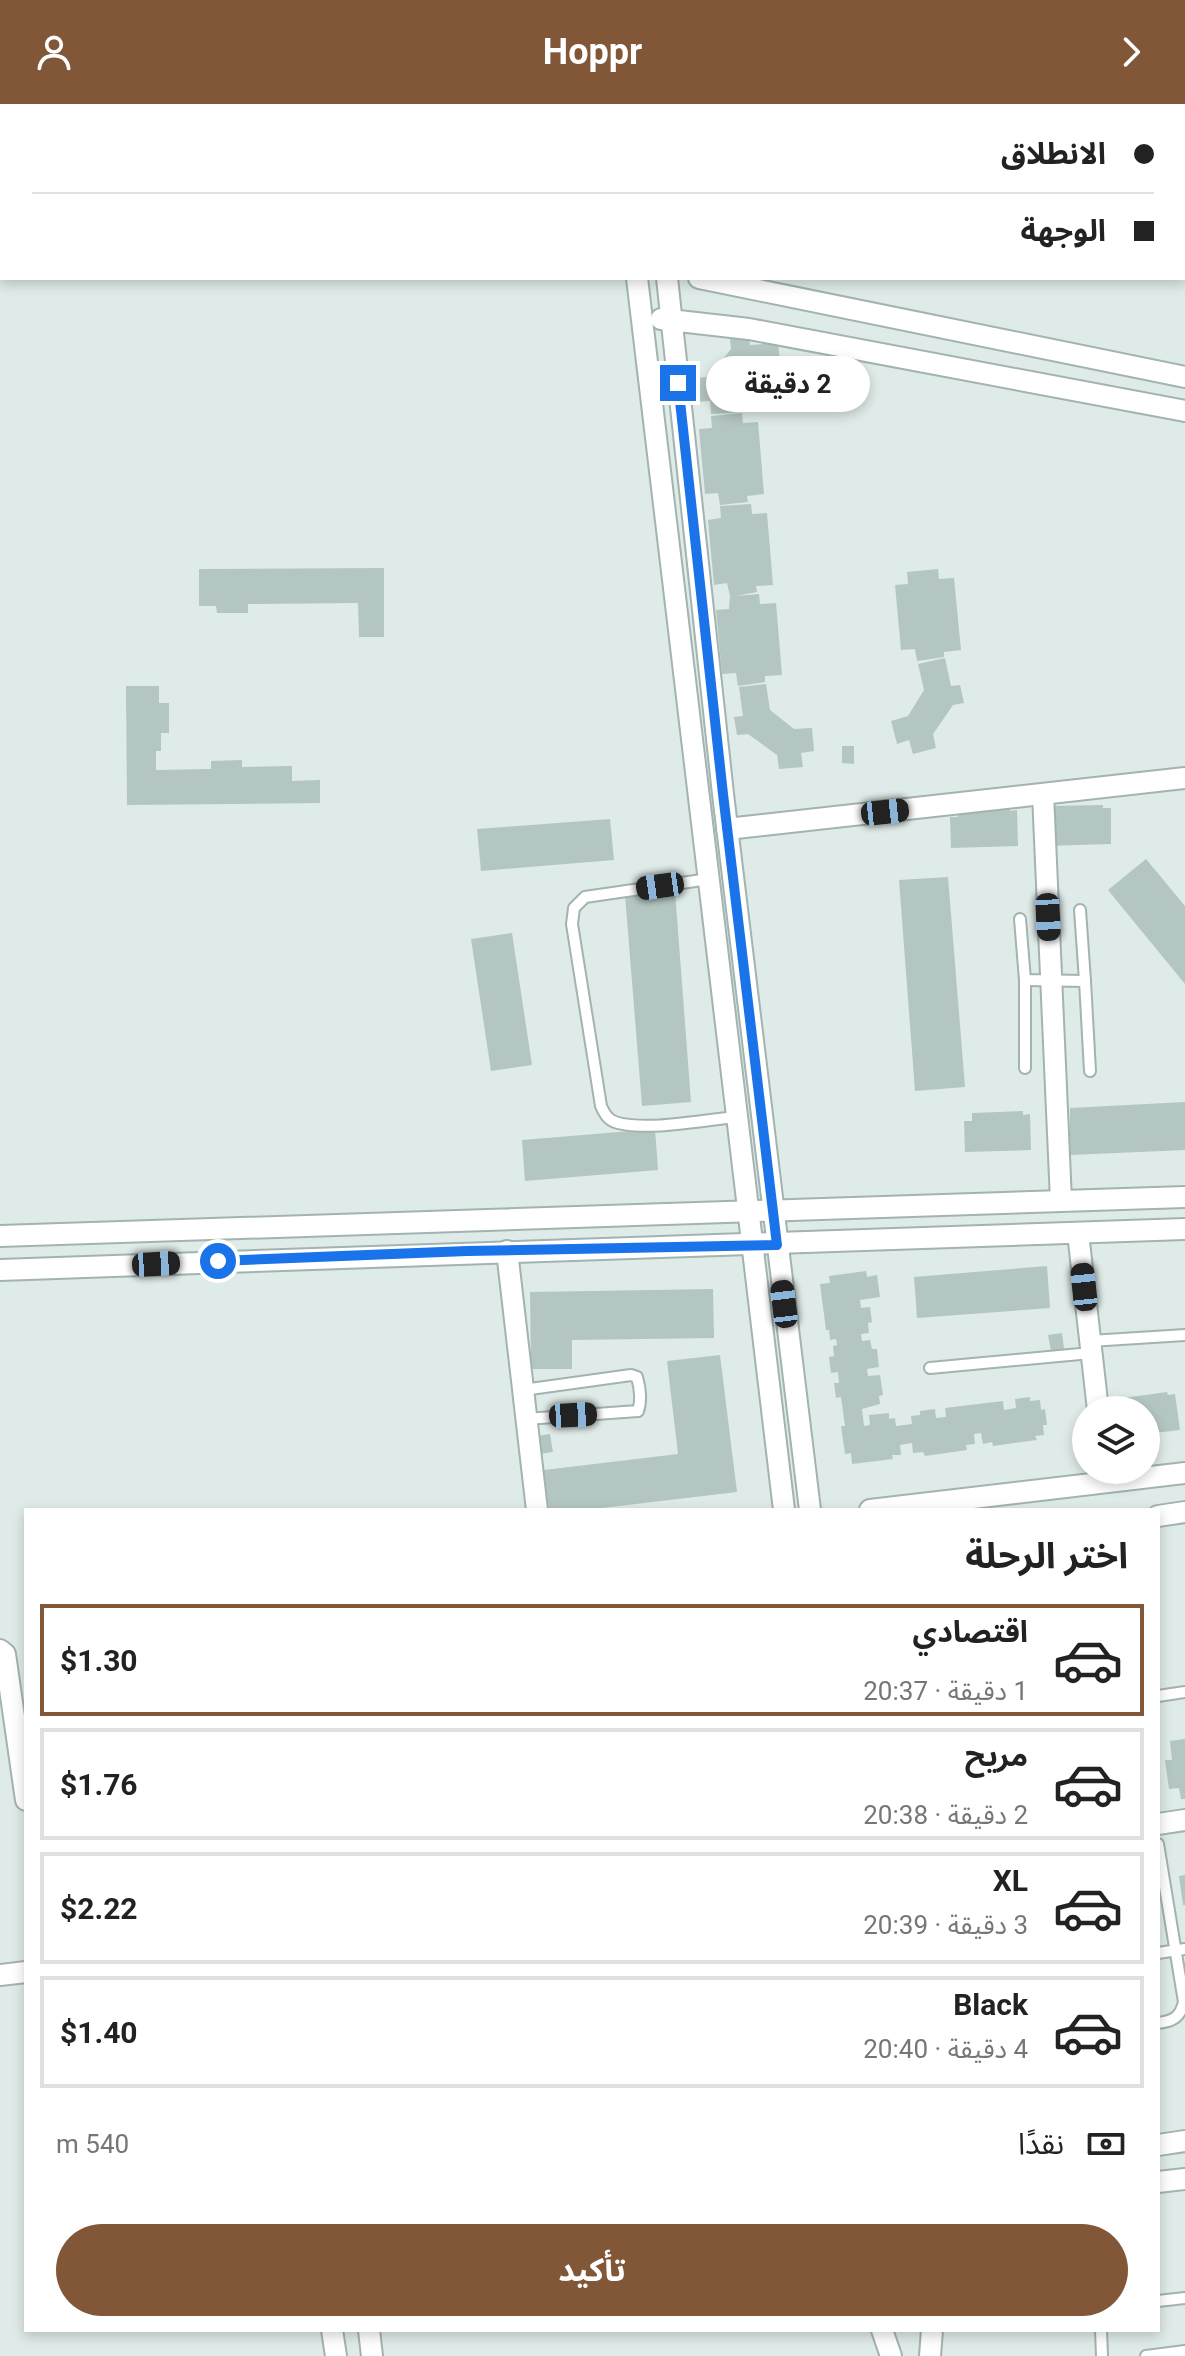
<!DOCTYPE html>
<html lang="ar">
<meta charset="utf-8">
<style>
:root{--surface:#fff;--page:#f2f2f2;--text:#222;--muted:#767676;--line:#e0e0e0;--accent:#815738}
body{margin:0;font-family:Roboto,"Noto Sans Arabic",sans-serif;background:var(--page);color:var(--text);direction:rtl;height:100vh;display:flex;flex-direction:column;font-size:30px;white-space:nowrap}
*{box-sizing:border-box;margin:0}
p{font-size:26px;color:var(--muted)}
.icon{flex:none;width:44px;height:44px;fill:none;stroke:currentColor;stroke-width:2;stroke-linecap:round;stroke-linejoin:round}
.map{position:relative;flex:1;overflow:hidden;direction:ltr}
.drawer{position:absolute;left:24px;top:1404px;width:1136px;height:824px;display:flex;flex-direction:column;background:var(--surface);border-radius:0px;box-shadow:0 4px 12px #0003;direction:rtl}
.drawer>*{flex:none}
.guide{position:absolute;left:0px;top:0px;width:1186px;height:176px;box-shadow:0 4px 12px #0003;direction:rtl;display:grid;align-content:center;height:176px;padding:0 32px;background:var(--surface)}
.tools{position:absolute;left:1072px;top:1292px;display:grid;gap:16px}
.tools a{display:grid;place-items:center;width:88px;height:88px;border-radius:50%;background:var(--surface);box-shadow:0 4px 12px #0003;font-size:40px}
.end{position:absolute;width:36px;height:36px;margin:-18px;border:10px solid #1a73e8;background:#fff;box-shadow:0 0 0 4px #fff}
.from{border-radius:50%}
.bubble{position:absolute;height:56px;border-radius:28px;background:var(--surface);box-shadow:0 4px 12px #0003;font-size:26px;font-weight:700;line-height:56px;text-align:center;direction:rtl}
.car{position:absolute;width:24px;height:48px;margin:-24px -12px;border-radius:10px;box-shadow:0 0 6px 2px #0007;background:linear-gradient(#222 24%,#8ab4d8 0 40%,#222 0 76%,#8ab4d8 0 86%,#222 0)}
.guide b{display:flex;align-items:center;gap:28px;height:76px;font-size:30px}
.guide b+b{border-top:2px solid var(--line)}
.guide i{width:20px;height:20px;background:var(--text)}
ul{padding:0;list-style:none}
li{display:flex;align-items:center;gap:24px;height:112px;margin:0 16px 12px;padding:0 16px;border:4px solid var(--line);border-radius:0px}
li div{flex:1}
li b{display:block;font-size:30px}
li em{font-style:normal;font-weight:700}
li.selected{border-color:var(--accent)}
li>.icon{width:72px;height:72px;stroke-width:1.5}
h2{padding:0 32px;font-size:36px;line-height:96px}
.pay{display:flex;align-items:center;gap:20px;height:88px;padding:0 32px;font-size:30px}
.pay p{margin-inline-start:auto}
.cta{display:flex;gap:16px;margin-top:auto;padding:16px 32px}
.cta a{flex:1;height:92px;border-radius:48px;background:var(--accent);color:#fff;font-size:32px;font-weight:700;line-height:92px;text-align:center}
header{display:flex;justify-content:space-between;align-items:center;height:104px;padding:0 32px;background:var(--accent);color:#fff;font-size:36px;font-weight:700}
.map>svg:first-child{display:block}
.building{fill:#b4c6c1}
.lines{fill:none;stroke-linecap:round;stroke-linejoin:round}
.service-casing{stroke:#a2b3b0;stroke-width:14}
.minor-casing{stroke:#a2b3b0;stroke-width:24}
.service{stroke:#fff;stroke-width:10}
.minor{stroke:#fff;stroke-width:20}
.route{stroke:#1a73e8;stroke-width:10}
</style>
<header><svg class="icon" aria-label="forward" viewBox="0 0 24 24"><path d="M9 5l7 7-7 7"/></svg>Hoppr<svg class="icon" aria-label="person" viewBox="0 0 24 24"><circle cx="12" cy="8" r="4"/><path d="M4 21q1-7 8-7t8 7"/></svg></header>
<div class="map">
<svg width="1185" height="2252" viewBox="0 0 1185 2252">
<rect width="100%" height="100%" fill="#dfebe8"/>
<g class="building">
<path d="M749,232L750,241L778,239L781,266L755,268L734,291L735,309L711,310L710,297L696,298L695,274L709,273L731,245L730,234Z"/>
<path d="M742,309L743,319L758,318L764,390L747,392L748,398L720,401L718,389L705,390L699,325L712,324L711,312Z"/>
<path d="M751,400L752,410L767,409L773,481L756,482L757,488L735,492L759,490L760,500L776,499L782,571L765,572V578L738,582L736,569L722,570L716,506L729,505L730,492L727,479L714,481L708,416L721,414L720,402Z"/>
<path d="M384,464V533H359L358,499L248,500V509H217L216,502H199V465Z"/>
<path d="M938,465L939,475L954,474L961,546L944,548V553L917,557L915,545L901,546L895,481L908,480L907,468Z"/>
<path d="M945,554L951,582L960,581L964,599L953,601L933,630L936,644L913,650L909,636L897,640L891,617L908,612L924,586L918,560Z"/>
<path d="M766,580L770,606L794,625L812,624L814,647L801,649L803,663L779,665L777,651L748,630L737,631L734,613L743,612L739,583Z"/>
<path d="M126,582H159V599H169V629H161V647H156V666L211,665V657L242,656V663L292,662V677L320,676V699L127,701Z"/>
<path d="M842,642H854V660L842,659Z"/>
<path d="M1103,701V704H1111V740L1045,742L1052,702Z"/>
<path d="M1010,703V707L1017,706L1018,742L951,744L950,713H958V705Z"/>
<path d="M610,715L614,756L481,767L477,725Z"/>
<path d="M1146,755L1185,802V880L1108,786Z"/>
<path d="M948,773L965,983L915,987L899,776Z"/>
<path d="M675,787L691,998L642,1002L625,791Z"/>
<path d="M512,829L532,961L491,967L471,835Z"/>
<path d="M1185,998V1046L1070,1051V1004Z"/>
<path d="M1023,1007V1011L1030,1010L1031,1046L965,1048L964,1017H972V1009Z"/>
<path d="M655,1025L658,1066L525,1077L522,1036Z"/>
<path d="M1047,1162L1050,1204L917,1214L914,1173Z"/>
<path d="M866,1167L867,1173L877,1171L880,1193L860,1196L861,1204L870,1203L872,1218L868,1219L869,1229L861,1230L862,1237L870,1236L872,1245H877L879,1263L867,1265L868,1272L880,1271L883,1291L879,1292L880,1300L862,1305L864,1322L870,1321L869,1311L889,1309V1315L895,1314L896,1322L912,1320L911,1312L920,1311V1307L935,1305L936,1314L946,1313L945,1304L1003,1297L1004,1306L1016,1304L1015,1295L1030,1293V1297L1040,1296L1041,1306L1045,1305L1047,1321H1043L1044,1331L1035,1332L1037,1336L993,1342L992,1338L983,1340L981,1329L974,1330L975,1340L966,1341L967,1346L925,1352L923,1348L913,1349L912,1339L900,1341L901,1351H892L893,1355L852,1360L851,1349L845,1350L841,1322H845L841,1293L836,1294L834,1279H839L838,1268L831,1269L829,1253L834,1252L833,1242L837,1241L836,1235L830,1236L829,1226H826L820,1180L830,1179L829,1172Z"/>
<path d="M713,1185L714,1234L572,1236V1265H531L530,1188Z"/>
<path d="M1062,1229L1064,1245L1051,1247L1048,1231Z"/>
<path d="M720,1251L737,1388L585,1406H549L544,1366L678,1350L667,1257Z"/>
<path d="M1167,1288L1168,1291L1175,1290L1180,1326L1146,1330V1306H1111L1118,1303L1116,1295Z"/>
<path d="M550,1330L553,1348L539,1350L536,1332Z"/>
<path d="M1185,1635V1695H1181L1179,1684L1169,1685L1165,1656H1172L1170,1637Z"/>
<path d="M1185,1771V1801H1183L1179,1772Z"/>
</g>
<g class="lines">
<defs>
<g id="service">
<path d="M709,775L585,793L574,804L572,820L601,1002C605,1011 609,1017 618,1019C651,1027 702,1016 737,1013"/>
<path d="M1080,806L1085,877"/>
<path d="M1020,815L1025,876L1085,877L1090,967"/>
<path d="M1025,964V876"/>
<path d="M1090,1237L1185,1231"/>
<path d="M930,1264L1091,1249"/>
<path d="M523,1286L631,1271L637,1273C640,1284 642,1296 638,1307L526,1315"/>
<path d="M1158,1592L1185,1588"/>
<path d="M1158,1740L1184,1898C1180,1913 1174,1917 1158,1919"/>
<path d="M1158,1849L1185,1845"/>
<path d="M1158,2197L1185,2194"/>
<path d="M1101,2226L1102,2252"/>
<path d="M1146,2252L1185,2247"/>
</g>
<g id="minor">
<path d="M613,0V2"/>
<path d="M644,0L645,2"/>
<path d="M637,174L784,1406"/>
<path d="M667,174L723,690L810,1406"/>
<path d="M699,174L1185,273"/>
<path d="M661,215L749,225L1185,307"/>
<path d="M1043,690L1061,1097"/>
<path d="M727,725L1185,674"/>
<path d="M1078,1129L1098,1306"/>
<path d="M0,1132L1185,1093"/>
<path d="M507,1147L537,1406"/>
<path d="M0,1166C395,1150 790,1140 1185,1125"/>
<path d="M870,1406L1185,1369"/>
<path d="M1158,1412L1185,1408"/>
<path d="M0,1546L5,1550L26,1696"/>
<path d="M1158,1720L1185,1716"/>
<path d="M0,1871L26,1868"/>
<path d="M1158,2041L1185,2037"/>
<path d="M1158,2078L1185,2075"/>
<path d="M332,2226L336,2252"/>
<path d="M369,2226L372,2252"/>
<path d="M882,2226L891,2252"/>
<path d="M930,2252L932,2226"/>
</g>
</defs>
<use href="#service" class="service-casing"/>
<use href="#minor" class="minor-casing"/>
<use href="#service" class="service"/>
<use href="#minor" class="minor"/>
</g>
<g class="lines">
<path class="route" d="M218,1157L467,1147L777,1141L723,690L678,279"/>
</g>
</svg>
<div class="tools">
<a><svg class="icon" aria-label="layers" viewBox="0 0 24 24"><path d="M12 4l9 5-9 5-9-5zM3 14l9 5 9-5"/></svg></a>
</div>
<i class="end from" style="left:218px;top:1157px"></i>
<i class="end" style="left:678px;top:279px"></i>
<div class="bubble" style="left:706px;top:252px;width:164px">2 دقيقة</div>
<i class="car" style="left:885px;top:708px;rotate:84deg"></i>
<i class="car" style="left:660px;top:782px;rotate:262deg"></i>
<i class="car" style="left:1048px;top:813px;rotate:177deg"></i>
<i class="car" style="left:156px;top:1160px;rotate:87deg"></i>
<i class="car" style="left:1084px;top:1183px;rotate:354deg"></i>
<i class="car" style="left:784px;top:1200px;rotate:353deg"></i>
<i class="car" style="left:573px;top:1311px;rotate:87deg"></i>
<div class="guide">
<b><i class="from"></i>الانطلاق</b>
<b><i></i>الوجهة</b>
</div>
<section class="drawer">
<h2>اختر الرحلة</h2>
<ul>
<li class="selected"><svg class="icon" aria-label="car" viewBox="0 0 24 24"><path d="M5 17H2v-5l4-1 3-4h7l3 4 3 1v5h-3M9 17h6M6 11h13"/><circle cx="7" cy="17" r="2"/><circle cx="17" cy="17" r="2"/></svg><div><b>اقتصادي</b><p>1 دقيقة · 20:37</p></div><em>$1.30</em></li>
<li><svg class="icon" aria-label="car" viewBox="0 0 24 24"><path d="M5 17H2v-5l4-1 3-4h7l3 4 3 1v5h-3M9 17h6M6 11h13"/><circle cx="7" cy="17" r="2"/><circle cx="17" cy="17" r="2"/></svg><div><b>مريح</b><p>2 دقيقة · 20:38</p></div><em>$1.76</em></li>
<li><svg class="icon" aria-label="car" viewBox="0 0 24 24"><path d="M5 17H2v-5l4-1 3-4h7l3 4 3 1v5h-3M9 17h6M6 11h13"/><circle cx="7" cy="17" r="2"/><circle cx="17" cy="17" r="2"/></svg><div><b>XL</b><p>3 دقيقة · 20:39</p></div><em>$2.22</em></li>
<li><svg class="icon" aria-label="car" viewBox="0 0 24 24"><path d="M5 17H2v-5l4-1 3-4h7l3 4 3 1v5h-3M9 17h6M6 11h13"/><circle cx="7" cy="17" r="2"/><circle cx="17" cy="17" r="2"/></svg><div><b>Black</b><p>4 دقيقة · 20:40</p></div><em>$1.40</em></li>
</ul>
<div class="pay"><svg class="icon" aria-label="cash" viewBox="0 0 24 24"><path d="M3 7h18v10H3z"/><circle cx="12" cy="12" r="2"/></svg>نقدًا<p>540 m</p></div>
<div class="cta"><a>تأكيد</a></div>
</section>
</div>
